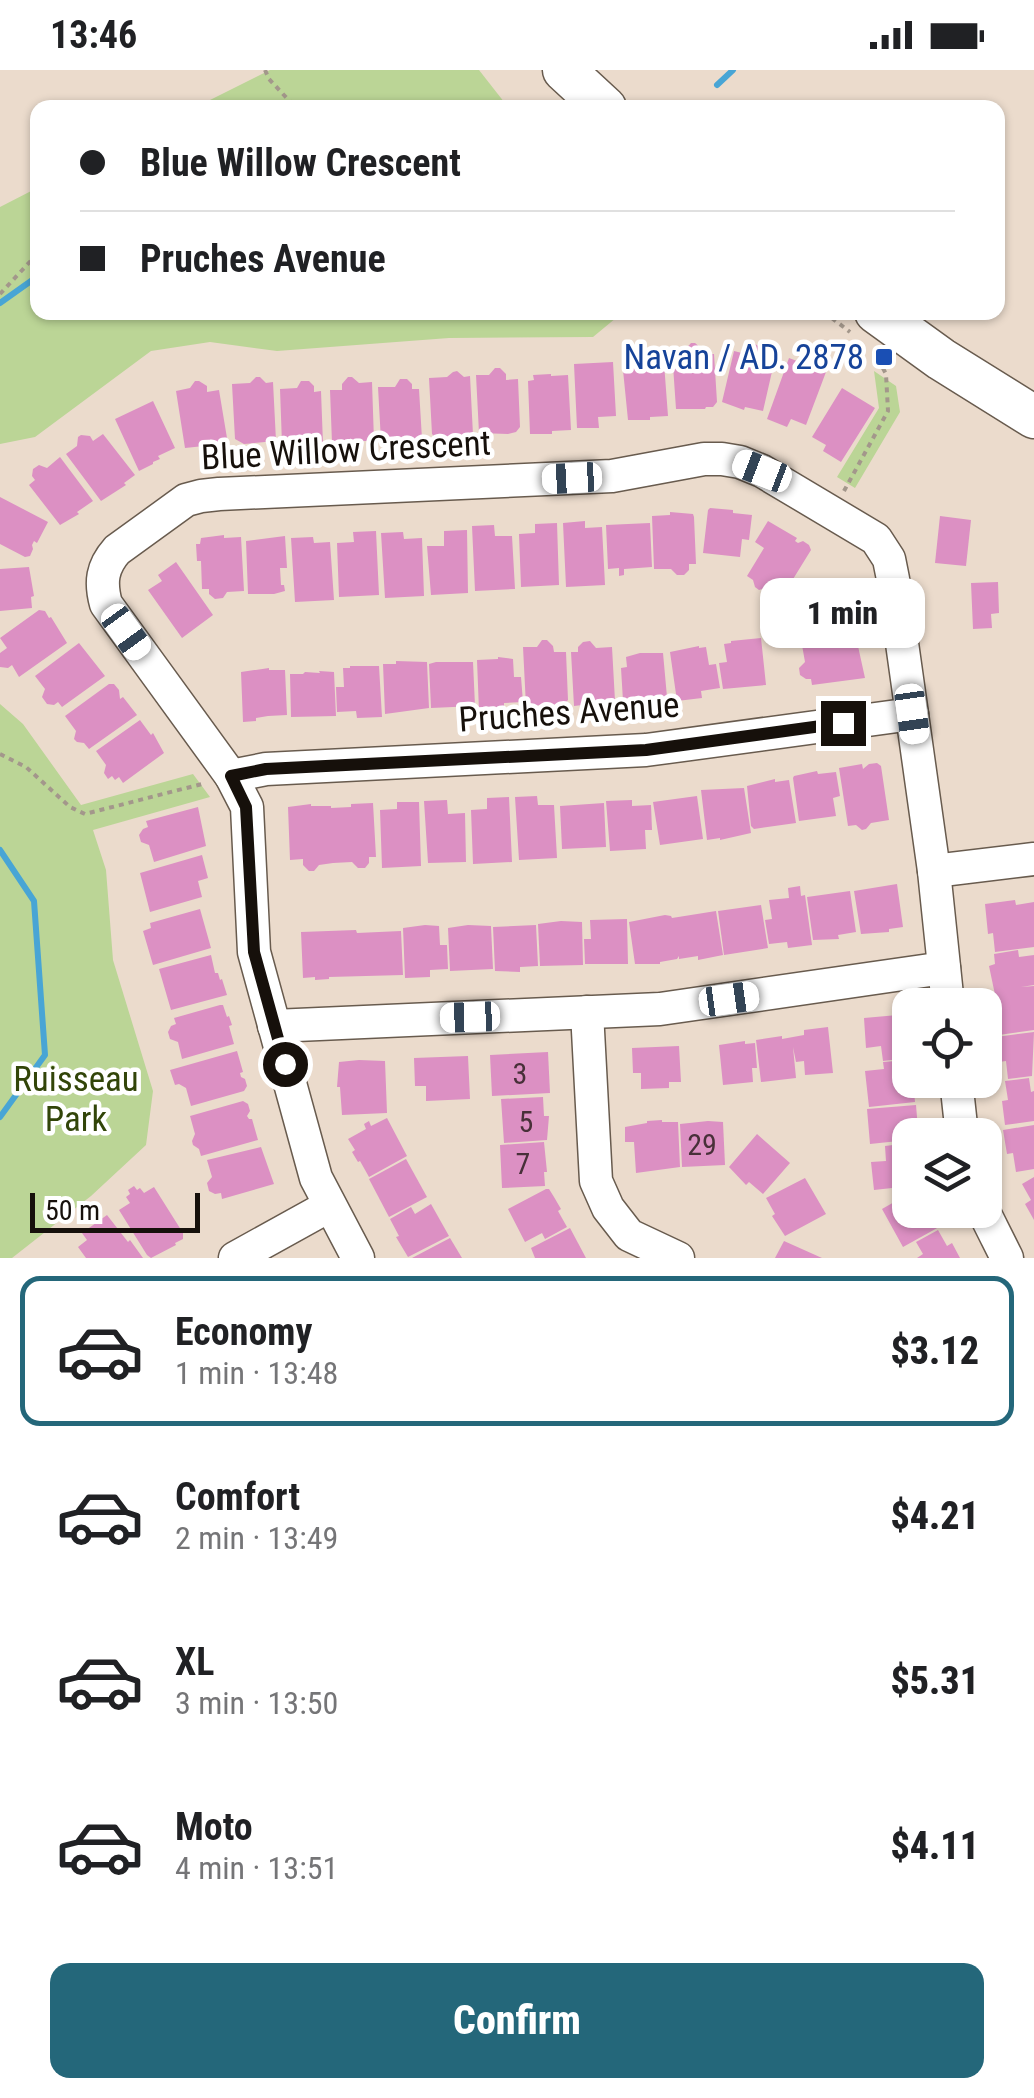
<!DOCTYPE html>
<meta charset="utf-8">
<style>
:root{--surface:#fff;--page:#f2f2f2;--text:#202124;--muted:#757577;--line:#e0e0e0;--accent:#24677a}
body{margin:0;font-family:"Roboto Condensed",sans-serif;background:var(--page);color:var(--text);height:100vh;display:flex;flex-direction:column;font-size:38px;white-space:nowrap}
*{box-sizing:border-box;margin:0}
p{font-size:32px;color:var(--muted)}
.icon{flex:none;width:55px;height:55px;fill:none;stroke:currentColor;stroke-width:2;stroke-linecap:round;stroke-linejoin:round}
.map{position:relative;height:1188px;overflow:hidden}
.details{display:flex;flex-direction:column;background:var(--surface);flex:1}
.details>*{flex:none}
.top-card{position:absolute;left:30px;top:30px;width:975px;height:220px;border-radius:20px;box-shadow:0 2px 8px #0004;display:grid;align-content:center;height:220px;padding:0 50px;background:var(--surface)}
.buttons{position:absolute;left:892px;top:918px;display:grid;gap:20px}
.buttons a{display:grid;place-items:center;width:110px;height:110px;border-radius:20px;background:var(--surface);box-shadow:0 2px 8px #0004;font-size:50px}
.scale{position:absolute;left:30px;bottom:25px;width:170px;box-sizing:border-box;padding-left:10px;border:5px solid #16100b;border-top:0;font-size:28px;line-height:35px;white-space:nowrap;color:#16100b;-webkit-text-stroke:8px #fff;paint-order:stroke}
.end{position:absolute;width:45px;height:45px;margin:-22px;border:12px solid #16100b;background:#fff;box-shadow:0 0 0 5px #fff}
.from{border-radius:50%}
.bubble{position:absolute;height:70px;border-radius:20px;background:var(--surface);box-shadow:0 2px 8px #0004;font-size:32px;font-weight:800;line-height:70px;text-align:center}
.car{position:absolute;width:30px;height:60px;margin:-30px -15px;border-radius:12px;box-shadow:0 0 8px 2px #0007;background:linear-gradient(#fff 24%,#345 0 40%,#fff 0 76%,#345 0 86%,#fff 0)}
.top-card b{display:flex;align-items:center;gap:35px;height:95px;font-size:38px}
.top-card b+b{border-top:2px solid var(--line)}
.top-card i{width:25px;height:25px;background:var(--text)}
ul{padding:18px 0 0;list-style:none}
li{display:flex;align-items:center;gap:30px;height:150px;margin:0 20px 15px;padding:0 30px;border:5px solid transparent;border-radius:20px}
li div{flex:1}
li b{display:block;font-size:38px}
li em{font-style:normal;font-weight:800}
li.active{border-color:var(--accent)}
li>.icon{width:90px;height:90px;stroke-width:1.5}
.button{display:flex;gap:20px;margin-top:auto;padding:20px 50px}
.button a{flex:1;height:115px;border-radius:20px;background:var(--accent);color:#fff;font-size:40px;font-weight:800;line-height:115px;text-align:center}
.status{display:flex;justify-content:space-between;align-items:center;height:70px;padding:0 50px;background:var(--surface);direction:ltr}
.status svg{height:28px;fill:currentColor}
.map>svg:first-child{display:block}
.green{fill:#bbd596}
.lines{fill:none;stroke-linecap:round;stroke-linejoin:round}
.stream{stroke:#48a5d5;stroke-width:6}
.building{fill:#dc90c3}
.minor-casing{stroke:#685b4e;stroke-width:35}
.major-casing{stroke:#685b4e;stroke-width:45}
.path{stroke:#a3978b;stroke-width:4;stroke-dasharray:5 5;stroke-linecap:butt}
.minor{stroke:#fff;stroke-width:32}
.major{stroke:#fff;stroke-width:42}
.route{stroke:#16100b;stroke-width:12}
.transit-dot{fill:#1a4fb4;stroke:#fff;stroke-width:4}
.labels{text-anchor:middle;stroke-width:9;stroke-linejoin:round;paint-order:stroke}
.number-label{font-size:30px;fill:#483039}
.transit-label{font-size:35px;fill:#164399;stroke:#fff;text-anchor:end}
.street-label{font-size:35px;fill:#16100b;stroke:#fff}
.park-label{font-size:35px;fill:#324509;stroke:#fff}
</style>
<div class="status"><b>13:46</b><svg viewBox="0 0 49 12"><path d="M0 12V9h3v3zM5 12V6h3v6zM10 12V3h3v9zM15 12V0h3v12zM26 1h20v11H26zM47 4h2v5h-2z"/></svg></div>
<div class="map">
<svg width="1034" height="1188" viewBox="0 0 1034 1188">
<rect width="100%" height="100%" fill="#ebdbcc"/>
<g class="green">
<path d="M270,0H479L508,37H196Z"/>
<path d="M37,118L38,242L622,243L593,267L449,268L277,281L210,272L151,281L35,367L0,374V137Z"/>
<path d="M874,301L896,316L900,342L855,418L837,407L879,338Z"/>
<path d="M0,634L23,654L81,735L193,704L210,727L93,760L106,800L113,890L153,1021L146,1075L91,1126L12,1188H0Z"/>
</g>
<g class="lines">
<g class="stream">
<path d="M717,15L733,0"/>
<path d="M0,233L38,206"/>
<path d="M0,780L34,831L45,985L0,1047"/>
</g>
</g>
<g class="building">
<path d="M691,273H695L702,279V284H714L717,332L713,337H706L705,339H676L672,281L685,280Z"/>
<path d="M754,273L766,282L776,284L763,341L745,337L744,340L722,332L734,281L746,284L747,278Z"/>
<path d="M642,287L648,294L664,293L668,346L650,347V350H628L623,300L630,299L629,293L634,288Z"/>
<path d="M789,288L826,302L806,355L791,349L787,357L767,349Z"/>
<path d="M613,292L616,346L598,347L599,358H577L574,294Z"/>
<path d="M495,298H500L506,304V310L518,309L520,357L516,362L508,364L479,363L476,305H489Z"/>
<path d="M457,301L464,307L470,306L473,365L435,367L432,364L429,308L447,307L453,302Z"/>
<path d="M551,304V306L568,305L571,360L552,361V364H530L528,311L534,310L533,305Z"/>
<path d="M256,307H260L266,313L273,312L276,371L244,374L235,369L232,314L250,313Z"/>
<path d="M348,307H352L359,313L372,312L374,371H355V374L332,373L330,320H342V314Z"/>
<path d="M400,309H407L412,314V319H419L422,369H410V372L381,371L378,317H395Z"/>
<path d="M195,311H199L207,316V322L219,320L227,368L223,373L204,378V376L185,378L176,321L190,318Z"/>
<path d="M301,311H309L314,316V322L321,321L323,374H282L280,319L297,318Z"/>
<path d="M842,318L875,338L841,392L823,381L826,375L812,367Z"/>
<path d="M153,331L175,378L158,386L160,389L153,392V394L139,401L115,349Z"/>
<path d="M103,364L135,405L124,413L126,415L101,431L66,384L77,376L78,367L81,365L90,366L93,371Z"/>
<path d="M60,387L93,431L77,442L79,444L60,455L29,415L35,410L32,406L33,399L39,395L47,398Z"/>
<path d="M0,427L48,452L37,473L34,471L32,475L33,479L30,486L25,487L0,474Z"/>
<path d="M710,438L733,440V443L752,445L749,470L742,469L740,487L703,483L708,440Z"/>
<path d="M670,442L693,444L694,447L696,494H689V500L684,505H677L671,499H654L652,446L670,445Z"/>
<path d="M940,446L971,450L966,496L935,493Z"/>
<path d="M585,451V458L602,457L605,515L566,517L563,453Z"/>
<path d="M768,451L797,468L795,471L798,473L803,471L809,475L811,480L782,527L766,518L759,520L755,517L753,510L747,506L764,478L755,472Z"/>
<path d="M557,453L559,515L521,517L519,464L535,463V454Z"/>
<path d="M650,453L652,497L624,499V505L619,506V498L608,499L606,455Z"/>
<path d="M494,455L495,466H512L515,519L475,521L472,456Z"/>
<path d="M467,460L468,523L431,525L427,476H444V461Z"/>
<path d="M376,461L379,525L339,527L337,473L354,472L353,462Z"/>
<path d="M403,462L404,469L422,468L424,526L385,528L381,463Z"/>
<path d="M224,465V468L241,467L244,521L227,522L223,528L215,529L209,524V519H202L201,491H197L196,474H200L201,468Z"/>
<path d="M285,466L287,498H280L281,515H284L285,521L274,524H248L246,471Z"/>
<path d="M313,467L314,473L330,472L334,530L295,532L291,468Z"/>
<path d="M176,492L213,545L182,568L148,520L162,511L158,505Z"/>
<path d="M29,497L34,526L31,527L32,538L0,541V499Z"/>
<path d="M998,512L999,543L991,544L992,558L973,559L971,513Z"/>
<path d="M851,517L854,531H856L858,561L824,566V569L817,570L813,561L808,524Z"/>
<path d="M39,540L45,541L49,548L51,547L67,573L19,607L12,595L8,598L0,597V583L7,578L0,568Z"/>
<path d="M856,567L865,608L812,615L811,609H806L800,605L799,598L805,592L802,575Z"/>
<path d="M761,568L766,615L723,619L719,593L727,592L724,574L731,573V571Z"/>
<path d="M542,570H547L553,576L554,582H566L568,630L564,634L526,636L523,577H537Z"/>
<path d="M590,571L596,578L612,577L615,631L574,636L571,582H578V577L583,572Z"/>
<path d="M79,573L105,606L62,637L58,632L54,635L47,634L42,627L45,619L35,606Z"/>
<path d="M699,576V578L706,577L709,595L716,594L720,618L701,621L702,628L677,631L670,582Z"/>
<path d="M640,583H663L667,627L665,629L623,631L621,598L627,597L626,587Z"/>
<path d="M498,587L513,589L514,607H521L523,632L504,633V639L479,641L477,590L498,589Z"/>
<path d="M396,591L427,592L429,638L385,644L383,594H396Z"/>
<path d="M436,592H473L475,636L431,638L429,594Z"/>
<path d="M350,596H379L382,647L357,648L356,641L337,642L336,617H344L343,598H350Z"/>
<path d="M269,598V600H285L287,645L268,646L256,648V651L243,652L241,602Z"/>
<path d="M319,601L334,602L336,646L291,647L290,604H303L305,602L320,603Z"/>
<path d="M109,614H114L119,620L120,629L123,627L137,645L89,679L84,673L77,672L74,669L76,661L65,646Z"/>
<path d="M140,650L151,665L153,663L164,683L123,713L119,707L115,710L112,706L108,709L104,703L106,695L96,681Z"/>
<path d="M877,693L881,696L889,750L871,753L866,759L862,760L856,755L848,756L839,698L862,694L863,699L869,694Z"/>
<path d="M817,701L818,704L836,702L840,726L833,728L836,746L799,751L793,708L794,706Z"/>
<path d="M775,709V712L789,710L796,753L754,759L751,756L747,716Z"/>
<path d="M744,718L751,763L720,770V768L707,770L701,720Z"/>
<path d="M537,726L538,735H554L557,788L519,790L515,727Z"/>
<path d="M697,726L703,769L660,775L653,732Z"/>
<path d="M509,727L512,792L473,794L471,740L487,739V728Z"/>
<path d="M447,730L448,744L465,743L466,792L428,793L424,731Z"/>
<path d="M632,730V736L651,735L652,760H645L646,779L610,781L606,731Z"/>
<path d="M397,732H419L421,796L382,798L380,740L397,739Z"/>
<path d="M373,733L376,787H369V793L365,798H358L352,792L333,793L319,795L314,801H309L303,795V789L290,790L288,737L311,734V736H331V738L351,737V734Z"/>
<path d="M604,733L606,777L562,779L560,736Z"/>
<path d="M198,737L206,776L154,792L149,775L141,772L139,765L143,759L148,757L146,751Z"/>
<path d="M202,785L208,808L198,811L202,827L150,842L140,803Z"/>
<path d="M897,814L903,857L889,859V862L861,864L854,821Z"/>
<path d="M800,816L801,826L805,825L812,875L788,878L787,872L769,874L765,850L772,849L769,830L789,828L788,818Z"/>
<path d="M850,821L856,862L838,865L839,869L813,870L807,827Z"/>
<path d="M1015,830L1016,835L1034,832V877L995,882L993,863L988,864L985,834Z"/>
<path d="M761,835L768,878L724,885L718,841Z"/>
<path d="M200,839L211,878L153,895L143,861L151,858L150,853Z"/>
<path d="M716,841L723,885L698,890V886L679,889V886L677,889L660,892V894H635L629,852L665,845L671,846L672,848Z"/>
<path d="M627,849L628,894H585L584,869H591L590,850Z"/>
<path d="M561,851L582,852L583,895L540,896L538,854Z"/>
<path d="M425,855L439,856L440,875H447L448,899L430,900V907L405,908L403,858Z"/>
<path d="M468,855L491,856L493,899L450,901L448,858Z"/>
<path d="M536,855L538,896L520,897V902L495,901L493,857Z"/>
<path d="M356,860L357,863L401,861L403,905L329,907V909L315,910V907L303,908L301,862Z"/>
<path d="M1018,880L1019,887L1034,885V915L1021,917L1034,916V960L999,965L998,954L993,955L991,941L998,939L989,896L995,894L994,884Z"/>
<path d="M211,885L215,903H218L220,910L222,909L227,925L171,940L159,899Z"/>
<path d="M220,935H223L227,947L229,946L232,955L229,956L234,974L182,989L178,972L170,969L168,962L171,956L176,954L174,948Z"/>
<path d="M909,944L910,969L906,970L908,988L883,991L881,976L866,978L864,948Z"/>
<path d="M828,957L833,1003L805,1005L804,991L796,992L793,977L796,1008L761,1012L756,970L782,966V969L804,965V960Z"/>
<path d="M1034,962L1032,1006L1008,1009L1006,991L999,992L996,967Z"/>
<path d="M745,971V974L755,973L757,998H752L753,1012L723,1015L719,975Z"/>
<path d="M679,976L681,1012H669V1018L641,1019V1003H633L632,978Z"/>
<path d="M237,981L243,1002L240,1003L241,1007L245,1009L247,1016L244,1021L191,1036L186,1018L179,1014L175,1015L170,1000Z"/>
<path d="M548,982L550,1023L492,1026L490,985Z"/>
<path d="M468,986L470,1029L426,1031V1016H415L414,988Z"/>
<path d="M359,990L385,991L387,1043L342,1045L340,1017H337L339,992Z"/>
<path d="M908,990L910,1010H913L915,1032L869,1037L865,1001L884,999L883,992Z"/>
<path d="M1029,1008L1031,1022L1034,1021V1051L1005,1055L1002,1031L1008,1030L1005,1011Z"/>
<path d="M543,1027L544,1046H549L547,1070L504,1073L501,1029Z"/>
<path d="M243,1031L248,1034L250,1041L247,1046L249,1049H252L258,1070L201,1086L199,1079L193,1075L192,1071L195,1064L190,1046Z"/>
<path d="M916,1035L918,1059L907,1060L908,1070L870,1074L867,1039Z"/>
<path d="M387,1048L407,1086L369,1107L360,1091L358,1092L352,1082L355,1080L348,1069L366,1059L364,1054L369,1051L371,1056Z"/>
<path d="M662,1050V1052H678L680,1097L636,1103L634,1072H625V1057L647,1053V1051Z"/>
<path d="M708,1051L723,1052L725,1095L682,1097L680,1054Z"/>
<path d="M1034,1055V1099L1016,1102L1013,1083L1007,1084L1003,1060Z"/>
<path d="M757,1064L790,1093L763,1124L749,1112L746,1115L729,1097Z"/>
<path d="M544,1072L547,1102H544L545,1116L502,1118L500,1075Z"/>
<path d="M909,1073L910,1116L874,1120L871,1092L886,1091L885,1076Z"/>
<path d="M261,1077L274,1114L222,1129L221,1123L215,1124L209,1121L207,1113L212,1107L207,1090Z"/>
<path d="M406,1089L427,1127L389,1147L369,1109Z"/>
<path d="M1034,1107V1150L1025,1134L1031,1130L1022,1114Z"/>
<path d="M805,1108L826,1144L785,1166L772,1146L775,1144L766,1128Z"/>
<path d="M134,1116L137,1120L140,1118L144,1123L154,1117L183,1163V1169L175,1173L176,1175L151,1188L147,1185L119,1140L130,1133L126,1127L130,1124L128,1120Z"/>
<path d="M546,1119H549L554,1127L561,1139L558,1141L567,1157L545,1169L542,1163L525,1172L508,1139Z"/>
<path d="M910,1123V1140H930L939,1157L903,1177L882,1139Z"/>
<path d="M431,1134L449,1166L408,1187L396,1167L399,1166L390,1149L411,1137L415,1144Z"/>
<path d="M107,1145L128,1172L130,1170L143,1188H86L78,1177L87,1170L82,1163Z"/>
<path d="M570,1158L586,1188H535L531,1178Z"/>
<path d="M938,1160L947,1176L952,1173L960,1188H917L923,1184L916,1172Z"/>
<path d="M450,1168L462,1188H412Z"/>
<path d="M784,1171L822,1188H775Z"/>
</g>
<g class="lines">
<defs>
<g id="minor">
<path d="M231,706L266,699L646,680L912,644"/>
<path d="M934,801L1034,789"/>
<path d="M587,942L596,1111L608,1138L629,1165L678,1188"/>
<path d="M274,956L660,939L944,898"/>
<path d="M956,1010L962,1065"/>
<path d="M983,1140L1007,1188"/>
<path d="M235,1188L329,1136"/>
<path d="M358,1188L316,1108L254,882L247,737L231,706L106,534C100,512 102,497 117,480L186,430L201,426L219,424L612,406L704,389H722L740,392L762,401L876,469L889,489L893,509L934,801L948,935"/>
</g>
<g id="major">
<path d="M564,0L605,38"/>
<path d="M876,242L941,289L1034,347"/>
</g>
</defs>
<use href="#minor" class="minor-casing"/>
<use href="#major" class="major-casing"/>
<g class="path">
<path d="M265,0L269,9L296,38"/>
<path d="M0,224L38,183"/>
<path d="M824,242L850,262"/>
<path d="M844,421L888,341L886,304L876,285"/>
<path d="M0,684L26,697L70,737L85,744L202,714"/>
</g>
<use href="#minor" class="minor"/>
<use href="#major" class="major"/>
</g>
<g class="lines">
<path class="route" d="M285,994L254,882L246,737L231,706L266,699L646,680L843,653"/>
</g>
<rect class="transit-dot" x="874" y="277" width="20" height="20" rx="5"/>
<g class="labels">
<g class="number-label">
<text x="520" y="1014">3</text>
<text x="526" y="1062">5</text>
<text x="702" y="1085">29</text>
<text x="523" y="1104">7</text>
</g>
<g class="transit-label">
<text x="864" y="299">Navan / AD. 2878</text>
</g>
<g class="street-label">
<text transform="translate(346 380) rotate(-3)" y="12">Blue Willow Crescent</text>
<text transform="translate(569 642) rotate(-4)" y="12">Pruches Avenue</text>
</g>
<g class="park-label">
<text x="76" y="1021">Ruisseau<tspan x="76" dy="40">Park</tspan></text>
</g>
</g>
</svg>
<div class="buttons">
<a><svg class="icon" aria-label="locate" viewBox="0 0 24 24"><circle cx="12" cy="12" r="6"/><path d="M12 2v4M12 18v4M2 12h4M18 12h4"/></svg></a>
<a><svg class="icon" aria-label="layers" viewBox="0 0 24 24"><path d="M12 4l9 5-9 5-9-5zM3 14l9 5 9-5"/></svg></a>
</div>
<div class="scale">50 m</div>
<i class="end from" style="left:285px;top:994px"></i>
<i class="end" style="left:843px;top:653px"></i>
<div class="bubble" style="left:760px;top:508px;width:165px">1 min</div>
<i class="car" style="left:762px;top:401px;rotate:291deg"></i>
<i class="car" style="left:572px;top:408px;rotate:267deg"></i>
<i class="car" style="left:126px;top:562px;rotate:144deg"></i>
<i class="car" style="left:912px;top:644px;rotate:172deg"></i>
<i class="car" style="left:729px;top:929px;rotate:82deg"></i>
<i class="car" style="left:470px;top:947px;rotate:268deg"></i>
<div class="top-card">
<b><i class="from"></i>Blue Willow Crescent</b>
<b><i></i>Pruches Avenue</b>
</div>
</div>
<section class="details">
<ul>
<li class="active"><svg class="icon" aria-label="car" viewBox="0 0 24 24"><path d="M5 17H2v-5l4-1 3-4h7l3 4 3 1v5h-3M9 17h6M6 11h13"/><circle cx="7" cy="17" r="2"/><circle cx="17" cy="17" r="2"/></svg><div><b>Economy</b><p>1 min · 13:48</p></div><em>$3.12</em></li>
<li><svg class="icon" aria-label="car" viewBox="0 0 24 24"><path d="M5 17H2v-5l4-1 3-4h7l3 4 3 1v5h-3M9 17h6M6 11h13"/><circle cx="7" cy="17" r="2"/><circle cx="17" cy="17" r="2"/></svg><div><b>Comfort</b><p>2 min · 13:49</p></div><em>$4.21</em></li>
<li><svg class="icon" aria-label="car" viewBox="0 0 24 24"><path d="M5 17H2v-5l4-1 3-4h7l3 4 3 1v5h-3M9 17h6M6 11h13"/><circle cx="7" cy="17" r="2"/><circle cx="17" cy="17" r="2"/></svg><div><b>XL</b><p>3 min · 13:50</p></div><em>$5.31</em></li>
<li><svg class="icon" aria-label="car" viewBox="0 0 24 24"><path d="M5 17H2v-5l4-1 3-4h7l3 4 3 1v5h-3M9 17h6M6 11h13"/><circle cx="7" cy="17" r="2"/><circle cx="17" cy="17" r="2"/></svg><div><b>Moto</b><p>4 min · 13:51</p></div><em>$4.11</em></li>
</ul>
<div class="button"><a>Confirm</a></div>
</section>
